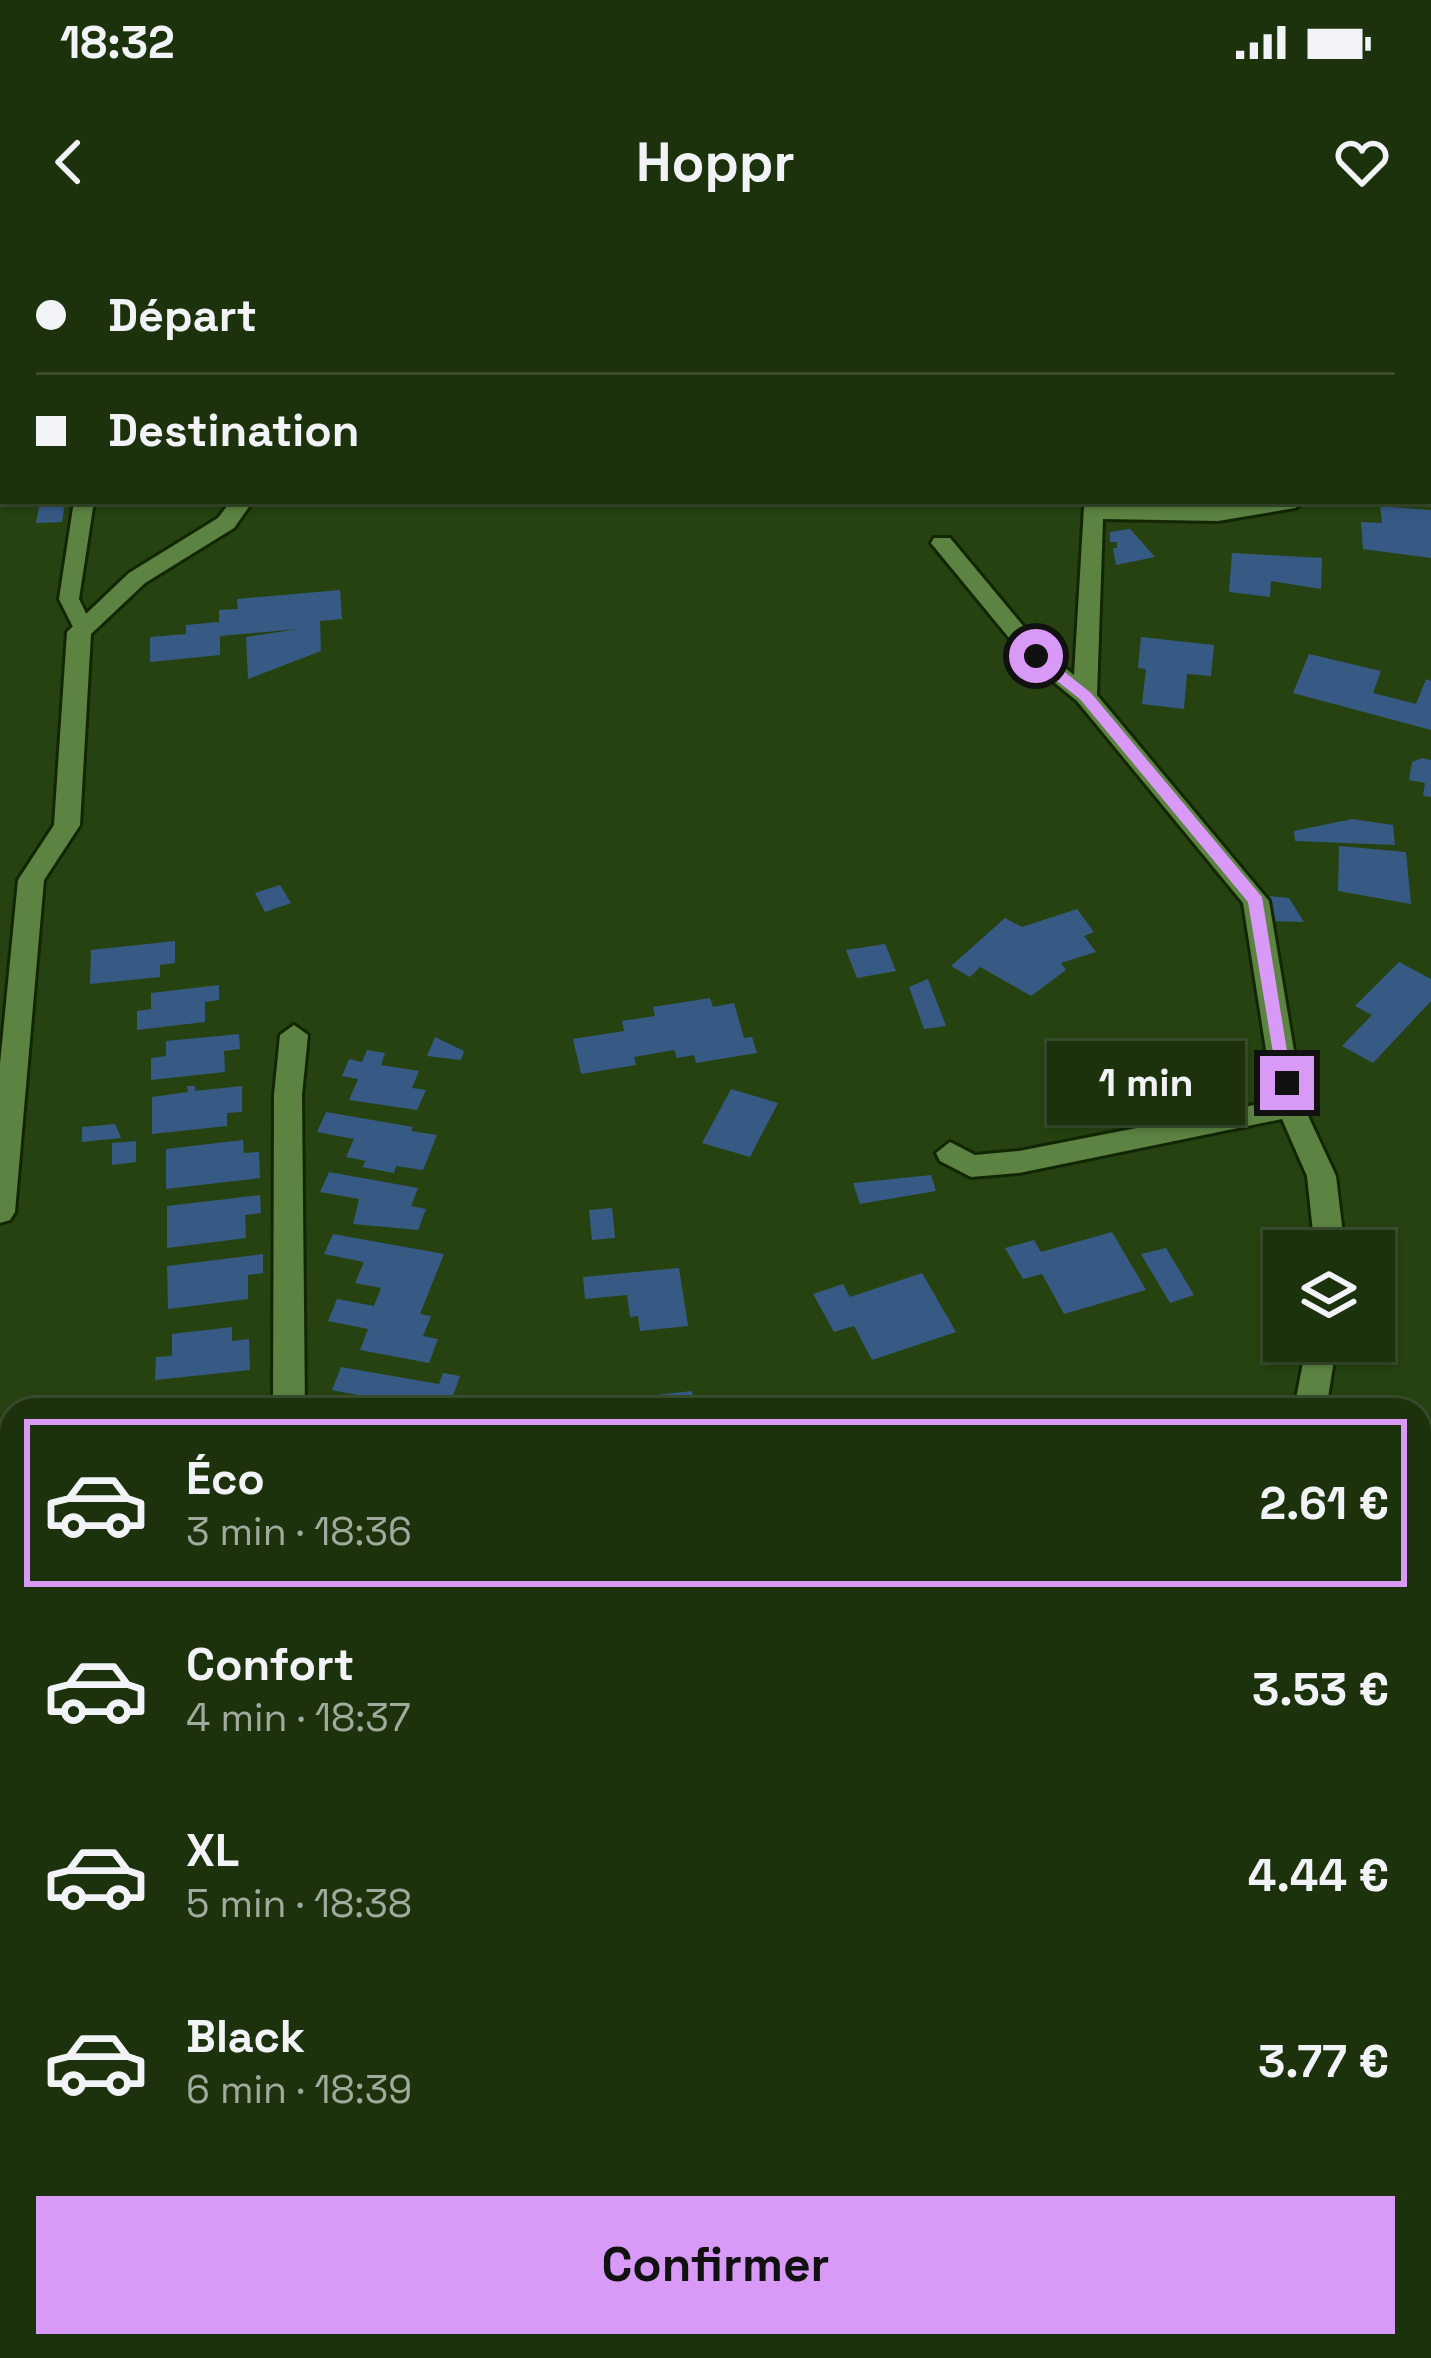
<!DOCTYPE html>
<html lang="fr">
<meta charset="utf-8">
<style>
:root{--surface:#1c320c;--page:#253a15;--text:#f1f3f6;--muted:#a0aa9d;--line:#3a4d2d;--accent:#d99af7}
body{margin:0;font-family:"Space Grotesk",sans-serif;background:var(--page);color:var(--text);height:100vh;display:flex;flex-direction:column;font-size:45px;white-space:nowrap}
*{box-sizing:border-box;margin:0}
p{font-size:39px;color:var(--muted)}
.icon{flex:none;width:66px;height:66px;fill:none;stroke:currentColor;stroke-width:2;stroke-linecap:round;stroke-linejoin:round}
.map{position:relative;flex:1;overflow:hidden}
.drawer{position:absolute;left:0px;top:1158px;width:1431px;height:960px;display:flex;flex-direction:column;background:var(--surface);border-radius:36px 36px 0 0;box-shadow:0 3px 9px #0004,0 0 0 3px var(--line)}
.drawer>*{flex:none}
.guide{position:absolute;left:0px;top:0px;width:1431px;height:264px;box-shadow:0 3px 9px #0004,0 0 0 3px var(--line);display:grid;align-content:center;height:264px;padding:0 36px;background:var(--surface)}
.buttons{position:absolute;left:1263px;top:990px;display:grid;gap:24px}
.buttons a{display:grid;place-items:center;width:132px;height:132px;border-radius:0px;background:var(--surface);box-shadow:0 3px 9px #0004,0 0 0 3px var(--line);font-size:60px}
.end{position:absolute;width:54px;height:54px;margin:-27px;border:15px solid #d99af7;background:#111;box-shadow:0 0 0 6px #111}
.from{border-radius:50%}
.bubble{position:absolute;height:84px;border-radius:0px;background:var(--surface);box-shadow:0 3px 9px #0004,0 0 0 3px var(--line);font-size:39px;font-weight:600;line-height:84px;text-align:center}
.guide b{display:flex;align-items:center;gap:42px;height:114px;font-size:45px}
.guide b+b{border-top:3px solid var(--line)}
.guide i{width:30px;height:30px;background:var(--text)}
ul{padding:21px 0 0;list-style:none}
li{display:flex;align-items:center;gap:36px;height:168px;margin:0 24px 18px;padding:0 12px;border:6px solid transparent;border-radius:0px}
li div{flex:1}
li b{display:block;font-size:45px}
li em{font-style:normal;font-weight:600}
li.selected{border-color:var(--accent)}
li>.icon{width:108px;height:108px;stroke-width:1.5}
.button{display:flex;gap:24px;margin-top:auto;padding:24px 36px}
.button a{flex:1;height:138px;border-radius:0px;background:var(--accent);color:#111;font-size:48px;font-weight:600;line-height:138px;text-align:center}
.status{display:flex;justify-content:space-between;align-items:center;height:84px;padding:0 60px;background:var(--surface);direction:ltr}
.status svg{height:33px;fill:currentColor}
header{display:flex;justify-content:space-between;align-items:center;height:156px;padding:0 36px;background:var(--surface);font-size:54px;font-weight:600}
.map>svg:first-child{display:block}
.green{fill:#694548}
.building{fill:#375a85}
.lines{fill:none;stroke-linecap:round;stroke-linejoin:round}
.service-casing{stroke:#132604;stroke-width:6}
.minor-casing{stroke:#132604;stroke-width:6}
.secondary-casing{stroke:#132604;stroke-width:6}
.service{fill:#5c8342;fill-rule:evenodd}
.minor{fill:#5c8342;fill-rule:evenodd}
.secondary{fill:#579b6e;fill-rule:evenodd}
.route{fill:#d99af7}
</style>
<div class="status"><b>18:32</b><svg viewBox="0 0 49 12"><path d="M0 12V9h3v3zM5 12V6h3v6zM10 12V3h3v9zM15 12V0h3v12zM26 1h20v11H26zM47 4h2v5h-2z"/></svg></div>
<header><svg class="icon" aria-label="back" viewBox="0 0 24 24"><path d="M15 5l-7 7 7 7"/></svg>Hoppr<svg class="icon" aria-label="heart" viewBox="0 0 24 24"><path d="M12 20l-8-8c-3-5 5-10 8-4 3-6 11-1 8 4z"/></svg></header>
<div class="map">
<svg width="1431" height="2118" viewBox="0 0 1431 2118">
<rect width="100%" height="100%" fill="#264210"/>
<path class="green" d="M0,1598L12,1600V2106H1154L1178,2118H0Z"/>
<g class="building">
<path d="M40,261H65L62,282L36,283Z"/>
<path d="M1380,266L1431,270V318L1363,309L1361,282L1382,283Z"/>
<path d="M1130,289L1155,317L1116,325L1113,308H1117V302H1110V292Z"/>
<path d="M1232,313L1322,318L1321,349L1271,341L1270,357L1229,352Z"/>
<path d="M340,350L342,379L320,381L321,411L248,439L246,397L299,389L220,396V415L150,422V397L186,394V385L219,382V370L238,369L237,359Z"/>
<path d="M1141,397L1214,405L1211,436L1187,434L1184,469L1142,464L1146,429L1138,428Z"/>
<path d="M1309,414L1381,431L1373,453L1416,464L1426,439L1431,441V490L1293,453Z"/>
<path d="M1422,518L1431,520V557L1423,556L1425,543L1409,540L1412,522Z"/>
<path d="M1352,579L1393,585L1395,605L1295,601L1294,591Z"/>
<path d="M1339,606L1406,612L1411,664L1338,651Z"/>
<path d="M280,645L291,663L265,672L255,653Z"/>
<path d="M1267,656L1289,658L1304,682L1273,681Z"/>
<path d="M1077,669L1094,692L1084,696L1096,712L1061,723L1066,730L1031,756L980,727L970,737L951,726L1005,678L1022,687Z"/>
<path d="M175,701V723L160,725V737L90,744L91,710Z"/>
<path d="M885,704L896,731L857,738L846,710Z"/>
<path d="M1399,722L1431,739V761L1373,823L1342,806L1372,775L1355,766Z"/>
<path d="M928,739L946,786L924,789L909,747Z"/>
<path d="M219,745V760L205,762V782L137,790V771L151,769V753Z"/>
<path d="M710,758L713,767L734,763L744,798L752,797L757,813L696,823L694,815L677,818L674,810L634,817L636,825L581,834L573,799L624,791L622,781L655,776L653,767Z"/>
<path d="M239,794L240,809L224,811L225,832L151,840V818L166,816V801Z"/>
<path d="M435,797L464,811L461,820L427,816Z"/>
<path d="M367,810L385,813L381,825L419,831L412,848L426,850L417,870L349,860L358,839L342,836L349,819L362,822Z"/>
<path d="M187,846H195V851L242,846V872L227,873V886L152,894V857L188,852Z"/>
<path d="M731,849L778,863L750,917L702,903Z"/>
<path d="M326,872L413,887L411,891L437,895L423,930L396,926L394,933L362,927L366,921L346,917L354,899L317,892Z"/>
<path d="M115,884L121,898L82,902V887Z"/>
<path d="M243,900L244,913L259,912L260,938L166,949V909Z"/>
<path d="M136,901V922L112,925V903Z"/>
<path d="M329,932L418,948L411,966L426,969L418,990L353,984L359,959L320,952Z"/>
<path d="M931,935L936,951L860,964L853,943Z"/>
<path d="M260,955L261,973L245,975L246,998L167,1008V966Z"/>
<path d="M612,968L615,998L592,1000L589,970Z"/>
<path d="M1112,992L1146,1050L1064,1074L1042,1034L1023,1039L1005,1008L1034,1000L1041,1012Z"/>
<path d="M333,994L444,1014L420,1074L431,1076L423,1096L438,1099L429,1123L360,1110L368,1089L328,1081L337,1059L374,1066L381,1048L355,1043L364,1022L324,1014Z"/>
<path d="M1166,1008L1194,1055L1170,1063L1141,1014Z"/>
<path d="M263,1014V1033L248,1035V1059L168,1069L167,1026Z"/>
<path d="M679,1028L688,1086L640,1091L638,1076L630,1077L627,1055L585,1059L583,1037Z"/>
<path d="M922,1033L956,1092L872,1120L854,1086L834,1092L813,1054L843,1044L850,1057Z"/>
<path d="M232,1087V1101L249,1099L250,1130L155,1140L156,1117L172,1116V1094Z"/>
<path d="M341,1127L439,1144L443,1133L460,1136L448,1170H369L373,1158L332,1150Z"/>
<path d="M692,1151L695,1170H613L612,1160Z"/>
<path d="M1431,1717V1829L1419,1832V1719Z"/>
</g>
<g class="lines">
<defs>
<g id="service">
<path d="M0,136L3,137V151L0,150Z"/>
<path d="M74,261H94L79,359L93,388L83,394L76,393L59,359Z"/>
</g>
<g id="minor">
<path d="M161,0H181L182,3H162Z"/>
<rect x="1428" y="231" width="3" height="14"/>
<path d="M231,261H253L234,288L145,343L91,394L80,585L44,640L15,972L10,980L0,983V824L18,640L54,585L67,392L129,333L218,278Z"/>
<path d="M1256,261H1306L1295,268L1218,281L1103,279L1097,455L1269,661L1303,865L1336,936L1345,1011H1315L1307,936L1282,879L1019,933L971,937L940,921L936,913L950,902L975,915L1019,911L1274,861L1243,663L1077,461L1028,421L931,303L934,298H950L1044,411L1074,435L1084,267H1218Z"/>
<path d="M294,785L308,795L302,855L305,1170H273L274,855L280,795Z"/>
<path d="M1307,1101H1337L1326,1170H1294Z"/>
<path d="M12,1179V1205L0,1207V1181Z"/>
<path d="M0,1313L12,1318V1384L0,1379Z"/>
<path d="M1419,2012L1431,2017V2069L1419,2064Z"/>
<path d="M1419,2102L1427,2118H1372L1367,2106H1419Z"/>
</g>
<g id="secondary">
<path d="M1431,1209V1258L1419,1264V1214Z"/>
<path d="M0,1507L12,1509V1541L0,1539Z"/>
</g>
</defs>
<use href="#service" class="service-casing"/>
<use href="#minor" class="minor-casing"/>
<use href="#secondary" class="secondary-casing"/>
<use href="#service" class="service"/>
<use href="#minor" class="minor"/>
<use href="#secondary" class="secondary"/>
</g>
<path class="route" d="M1030,413H1041L1091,453L1262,657L1293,848L1287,850L1278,843L1248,662L1080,459L1030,420Z"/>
</svg>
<div class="buttons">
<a><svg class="icon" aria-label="layers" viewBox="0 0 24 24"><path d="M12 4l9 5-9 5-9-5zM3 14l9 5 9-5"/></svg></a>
</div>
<i class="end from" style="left:1036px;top:416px"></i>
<i class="end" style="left:1287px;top:843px"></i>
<div class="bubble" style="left:1047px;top:801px;width:198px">1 min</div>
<div class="guide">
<b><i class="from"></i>Départ</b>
<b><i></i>Destination</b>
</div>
<section class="drawer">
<ul>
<li class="selected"><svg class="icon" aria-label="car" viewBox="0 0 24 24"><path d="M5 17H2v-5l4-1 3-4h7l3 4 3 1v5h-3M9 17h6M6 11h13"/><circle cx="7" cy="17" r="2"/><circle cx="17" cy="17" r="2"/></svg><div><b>Éco</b><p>3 min · 18:36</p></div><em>2.61 €</em></li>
<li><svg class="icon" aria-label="car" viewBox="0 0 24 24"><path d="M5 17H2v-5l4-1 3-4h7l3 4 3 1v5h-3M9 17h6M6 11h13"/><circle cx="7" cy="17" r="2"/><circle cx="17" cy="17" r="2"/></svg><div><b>Confort</b><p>4 min · 18:37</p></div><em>3.53 €</em></li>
<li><svg class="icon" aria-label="car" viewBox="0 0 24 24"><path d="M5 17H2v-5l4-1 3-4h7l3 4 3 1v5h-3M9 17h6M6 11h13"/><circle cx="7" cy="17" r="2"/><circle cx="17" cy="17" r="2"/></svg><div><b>XL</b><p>5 min · 18:38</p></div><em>4.44 €</em></li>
<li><svg class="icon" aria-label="car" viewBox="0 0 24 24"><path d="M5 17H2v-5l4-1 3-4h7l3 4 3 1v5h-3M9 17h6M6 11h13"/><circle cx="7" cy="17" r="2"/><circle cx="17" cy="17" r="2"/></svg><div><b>Black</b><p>6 min · 18:39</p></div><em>3.77 €</em></li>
</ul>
<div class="button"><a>Confirmer</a></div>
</section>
</div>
